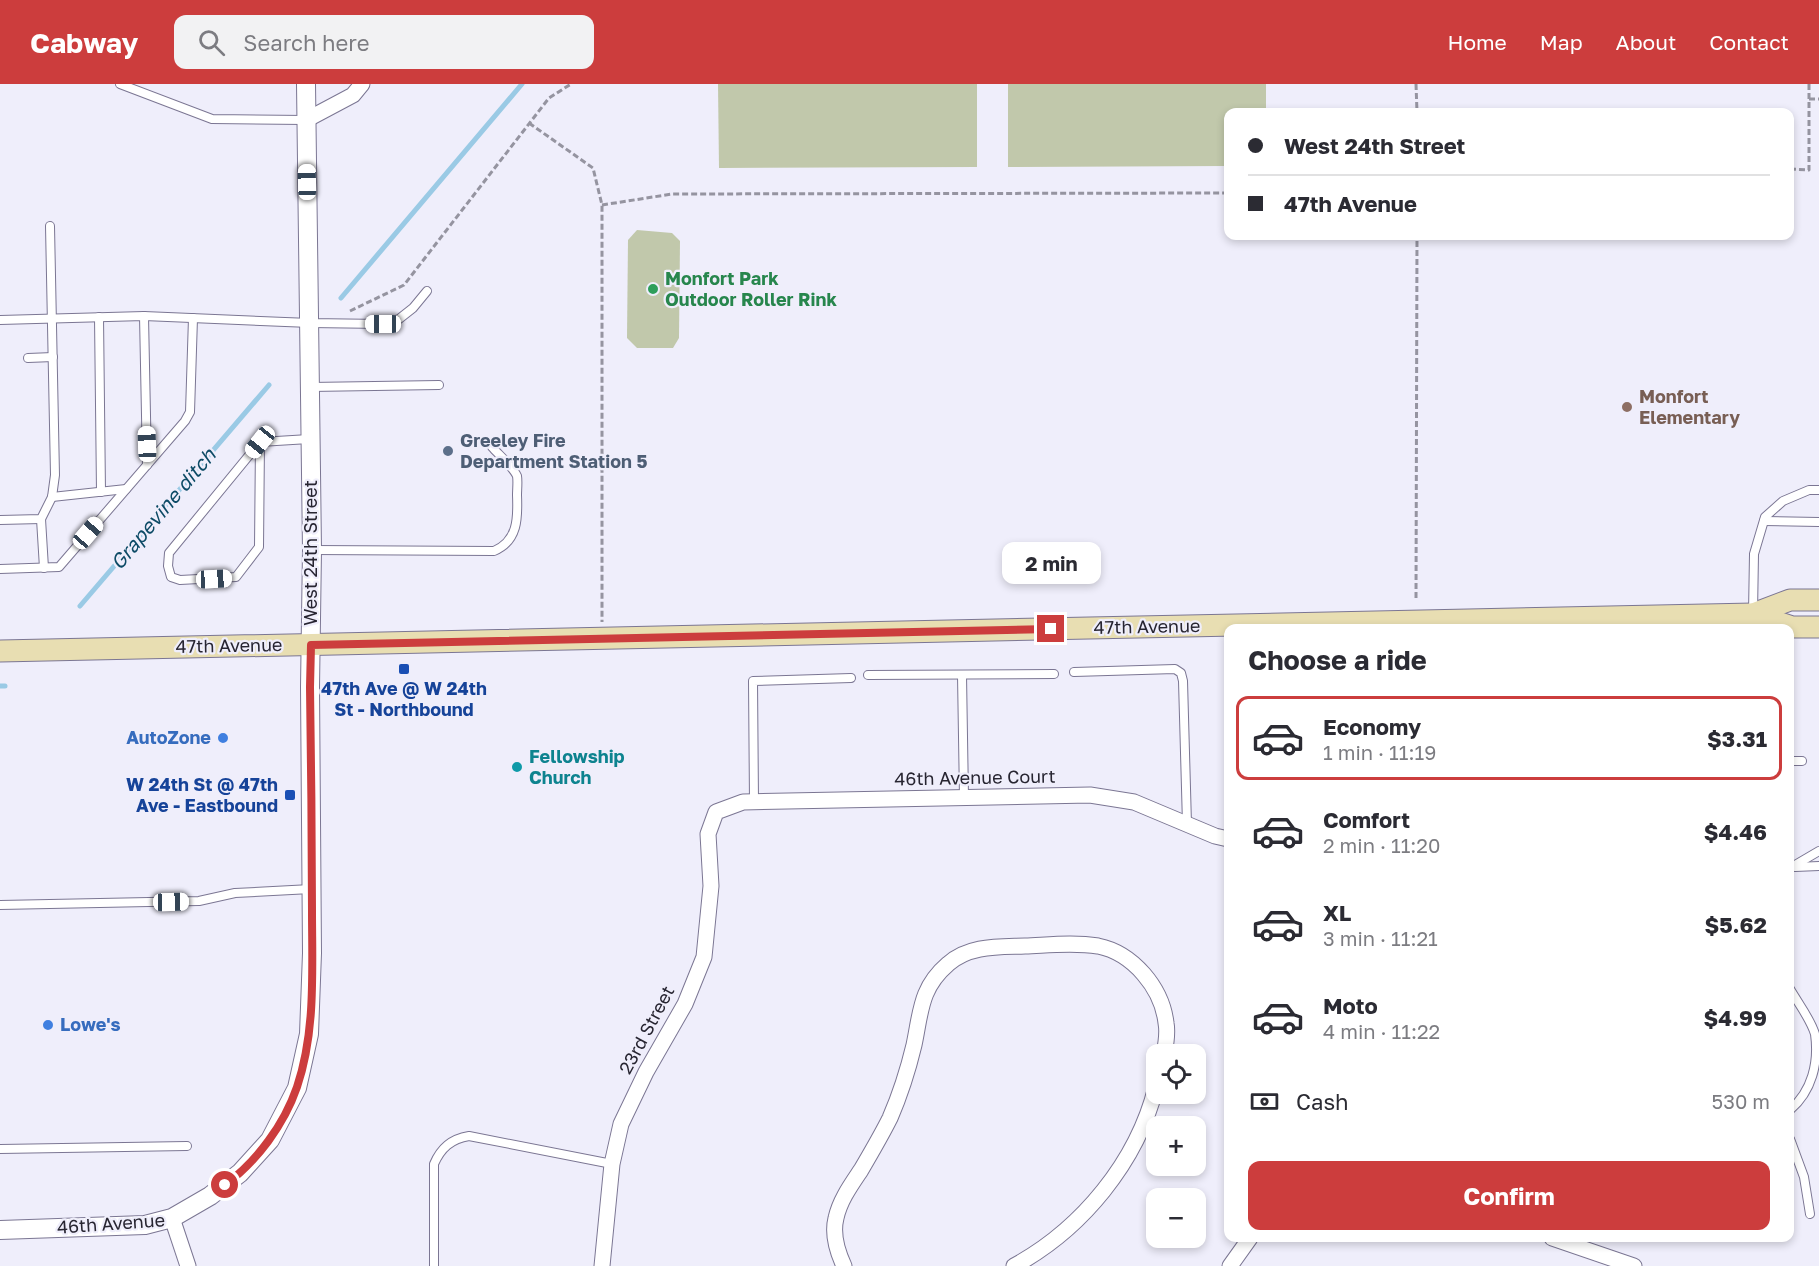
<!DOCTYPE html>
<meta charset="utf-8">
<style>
:root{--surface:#fff;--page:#f2f2f3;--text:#2b2b33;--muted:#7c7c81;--line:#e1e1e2;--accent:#cc3d3d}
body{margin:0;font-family:"Golos Text",sans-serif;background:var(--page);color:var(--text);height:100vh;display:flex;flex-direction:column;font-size:22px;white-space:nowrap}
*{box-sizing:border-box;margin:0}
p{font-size:20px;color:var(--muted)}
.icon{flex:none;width:33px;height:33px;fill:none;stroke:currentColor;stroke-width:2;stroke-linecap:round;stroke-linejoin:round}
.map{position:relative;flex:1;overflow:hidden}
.side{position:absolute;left:1224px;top:540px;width:570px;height:618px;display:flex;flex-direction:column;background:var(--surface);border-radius:12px;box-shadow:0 3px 9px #0003}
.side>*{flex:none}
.top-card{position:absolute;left:1224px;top:24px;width:570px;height:132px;border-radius:12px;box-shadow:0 3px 9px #0003;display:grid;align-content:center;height:132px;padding:0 24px;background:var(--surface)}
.tools{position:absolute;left:1146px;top:960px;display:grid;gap:12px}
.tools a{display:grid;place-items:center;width:60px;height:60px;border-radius:12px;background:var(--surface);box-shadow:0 3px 9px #0003;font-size:30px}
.end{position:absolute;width:27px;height:27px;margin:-14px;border:8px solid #cc3d3d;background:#fff;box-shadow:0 0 0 3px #fff}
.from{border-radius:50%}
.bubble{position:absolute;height:42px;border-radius:12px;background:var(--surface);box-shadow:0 3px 9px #0003;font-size:20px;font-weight:700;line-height:42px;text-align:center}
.car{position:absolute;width:18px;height:36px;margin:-18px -9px;border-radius:8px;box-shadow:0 0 4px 2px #0007;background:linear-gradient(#fff 24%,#345 0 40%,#fff 0 76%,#345 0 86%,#fff 0)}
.top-card b{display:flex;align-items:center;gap:21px;height:57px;font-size:22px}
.top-card b+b{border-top:2px solid var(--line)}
.top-card i{width:15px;height:15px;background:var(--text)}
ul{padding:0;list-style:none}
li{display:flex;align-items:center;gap:18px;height:84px;margin:0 12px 9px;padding:0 12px;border:3px solid transparent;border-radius:12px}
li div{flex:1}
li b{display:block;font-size:22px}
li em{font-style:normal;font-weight:700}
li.on{border-color:var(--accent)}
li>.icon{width:54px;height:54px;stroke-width:1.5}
h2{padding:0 24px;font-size:27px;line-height:72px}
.pay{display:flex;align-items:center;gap:15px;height:66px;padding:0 24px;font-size:22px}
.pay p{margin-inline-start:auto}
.button{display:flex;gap:12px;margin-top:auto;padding:12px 24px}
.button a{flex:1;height:69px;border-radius:12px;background:var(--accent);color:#fff;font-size:24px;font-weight:700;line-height:69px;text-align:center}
header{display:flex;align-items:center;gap:36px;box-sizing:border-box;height:84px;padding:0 30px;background:var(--accent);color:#fff}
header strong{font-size:28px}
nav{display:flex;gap:33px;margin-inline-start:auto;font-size:21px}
.search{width:420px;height:54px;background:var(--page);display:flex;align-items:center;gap:15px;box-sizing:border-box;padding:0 21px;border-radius:12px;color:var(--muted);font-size:22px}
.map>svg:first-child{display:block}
.green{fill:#c1c8ab}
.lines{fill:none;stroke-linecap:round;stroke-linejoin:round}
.stream{stroke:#9acae5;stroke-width:5}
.service-casing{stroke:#7b7693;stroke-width:10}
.minor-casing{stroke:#7b7693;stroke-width:17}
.tertiary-casing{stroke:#7b7693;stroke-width:20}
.secondary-casing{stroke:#7b7693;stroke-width:23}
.path{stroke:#9594a0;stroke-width:3;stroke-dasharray:6 3;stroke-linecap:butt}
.service{stroke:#fff;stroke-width:8}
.minor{stroke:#fff;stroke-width:15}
.tertiary{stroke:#fff;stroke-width:18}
.secondary{stroke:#e8deb2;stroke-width:21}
.route{stroke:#cc3d3d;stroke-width:8}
.leisure-dot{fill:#2e9e5b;stroke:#efeefb;stroke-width:2}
.education-dot{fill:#8d6e63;stroke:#efeefb;stroke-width:2}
.service-dot{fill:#5c6f8a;stroke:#efeefb;stroke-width:2}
.transit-dot{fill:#1a4fb4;stroke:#efeefb;stroke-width:2}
.shop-dot{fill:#3f7fe0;stroke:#efeefb;stroke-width:2}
.culture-dot{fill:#0f9aa8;stroke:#efeefb;stroke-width:2}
.labels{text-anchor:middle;stroke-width:4.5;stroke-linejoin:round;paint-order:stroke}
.leisure-label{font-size:18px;font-weight:bold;fill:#27864d;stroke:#efeefb;text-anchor:start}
.education-label{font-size:18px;font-weight:bold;fill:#785e54;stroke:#efeefb;text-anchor:start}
.service-label{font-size:18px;font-weight:bold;fill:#4e5e75;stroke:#efeefb;text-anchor:start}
.street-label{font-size:18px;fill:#272531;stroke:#efeefb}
.transit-label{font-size:18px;font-weight:bold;fill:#164399;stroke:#efeefb}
.shop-label{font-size:18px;font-weight:bold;fill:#366cbe;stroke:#efeefb;text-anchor:end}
.culture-label{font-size:18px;font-weight:bold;fill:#0d838f;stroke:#efeefb;text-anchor:start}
.water-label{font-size:20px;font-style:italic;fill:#0d4b66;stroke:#efeefb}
</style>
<header>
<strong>Cabway</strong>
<div class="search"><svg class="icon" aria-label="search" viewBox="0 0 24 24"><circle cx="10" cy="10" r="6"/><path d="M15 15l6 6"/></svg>Search here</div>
<nav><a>Home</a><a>Map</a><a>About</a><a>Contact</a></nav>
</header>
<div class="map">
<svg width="1819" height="1182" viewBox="0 0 1819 1182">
<rect width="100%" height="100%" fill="#efeefb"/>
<g class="green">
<path d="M718,0H977V83L719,84Z"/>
<path d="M1008,0H1266V28H1228V82L1008,83Z"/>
<path d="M637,146L672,149L680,157L679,254L673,264H637L627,254L628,156Z"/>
</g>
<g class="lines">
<g class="stream">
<path d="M341,214L522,0"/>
<path d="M80,522L269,301"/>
<path d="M0,602H5"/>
</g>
<defs>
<g id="service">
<path d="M120,0L212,35L306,36"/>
<path d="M144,232L147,381"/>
<path d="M99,233L101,408"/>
<path d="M0,236L144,232L310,239L383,240L399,235L413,224L427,207"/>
<path d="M28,274L53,273"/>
<path d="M310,303L439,301"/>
<path d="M260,358L259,463L236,493L180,496L171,493L168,482L169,469L260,358L309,355"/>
<path d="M52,413L126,405"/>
<path d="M41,435L44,484"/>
<path d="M0,436L41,435L52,413L55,391L50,142"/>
<path d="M1764,437L1819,438"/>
<path d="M313,466L494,467C518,457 518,434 517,411C517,406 518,397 517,392C514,384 498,370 492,363"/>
<path d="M0,485L59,483L185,337L190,328L193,234"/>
<path d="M1753,529L1754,470L1765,433L1783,417L1809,406H1819"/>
<path d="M1074,588L1175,585L1181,589L1183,597L1187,740"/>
<path d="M868,591L1054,590"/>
<path d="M962,591L964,714"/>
<path d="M1790,677H1802"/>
<path d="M754,718L753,597L851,594"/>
<path d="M1795,783L1819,782"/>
<path d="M1790,784L1819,767"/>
<path d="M0,821L199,817L235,809L311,805"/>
<path d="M1790,905C1798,919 1810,934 1815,950C1819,979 1812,1007 1790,1026"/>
<path d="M1790,1055L1804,1093L1810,1130"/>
<path d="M0,1065L187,1062"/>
<path d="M434,1182V1080C441,1064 451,1055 469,1052L612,1080"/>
</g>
<g id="minor">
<path d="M306,36L353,11L362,0"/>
<path d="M172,1134L188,1182"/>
<path d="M1552,1154L1634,1182"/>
<path d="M602,1182L612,1080L621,1040L646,988L685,920L704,873L711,802L708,750L716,728L743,718L1090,711L1134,718L1215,752L1228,755"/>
<path d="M844,1182C837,1167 832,1150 836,1134C840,1116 851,1101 861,1086C871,1069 881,1052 890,1034C900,1011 908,986 914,961C921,928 920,904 948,880C969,861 999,863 1025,862C1049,861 1074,858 1098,862C1133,869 1162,904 1166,939C1168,949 1166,960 1164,970"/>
<path d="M1014,1182C1082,1145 1137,1078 1156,1003"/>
<path d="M1230,1182L1250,1154"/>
</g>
<path id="tertiary" d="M0,1146L145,1141L172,1134L210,1112L240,1089L270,1056L297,1004L309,950L312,869L310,603L312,466L306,0"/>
<g id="secondary">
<path d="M1753,530L1790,516H1819"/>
<path d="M0,567L1753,530L1792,543H1819"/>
</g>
</defs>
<use href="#service" class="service-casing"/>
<use href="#minor" class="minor-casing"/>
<use href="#tertiary" class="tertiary-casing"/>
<use href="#secondary" class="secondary-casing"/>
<g class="path">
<path d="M1416,0L1417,28"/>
<path d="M1809,15H1819"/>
<path d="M529,39L593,84L602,121V538"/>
<path d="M1790,85L1809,86V0"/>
<path d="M602,121L672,110L1228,109"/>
<path d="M350,227L404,201L549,14L571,0"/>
<path d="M1416,514L1417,152"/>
</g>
<use href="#service" class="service"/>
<use href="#minor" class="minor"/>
<use href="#tertiary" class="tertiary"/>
<use href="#secondary" class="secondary"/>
</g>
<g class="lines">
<path class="route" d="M225,1101C257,1077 284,1041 297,1003C316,947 312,885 312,826C312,752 311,677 310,603L311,561L1051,545"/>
</g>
<circle class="leisure-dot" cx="653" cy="205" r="6"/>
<circle class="education-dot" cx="1627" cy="323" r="6"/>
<circle class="service-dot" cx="448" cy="367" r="6"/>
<g class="transit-dot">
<rect x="398" y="579" width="12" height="12" rx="3"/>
<rect x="284" y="705" width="12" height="12" rx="3"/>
</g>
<g class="shop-dot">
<circle cx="223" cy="654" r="6"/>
<circle cx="48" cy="941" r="6"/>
</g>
<circle class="culture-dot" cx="517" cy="683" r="6"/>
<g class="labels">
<g class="leisure-label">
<text x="665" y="201">Monfort Park<tspan x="665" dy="21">Outdoor Roller Rink</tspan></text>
</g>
<g class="education-label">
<text x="1639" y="319">Monfort<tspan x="1639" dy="21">Elementary</tspan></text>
</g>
<g class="service-label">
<text x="460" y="363">Greeley Fire<tspan x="460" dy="21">Department Station 5</tspan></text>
</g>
<g class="street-label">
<text transform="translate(311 469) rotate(-90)" y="6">West 24th Street</text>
<text transform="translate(1147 543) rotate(-1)" y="6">47th Avenue</text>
<text transform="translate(229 562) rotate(-1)" y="6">47th Avenue</text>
<text transform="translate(975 694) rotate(-1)" y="6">46th Avenue Court</text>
<text transform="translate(647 946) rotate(-62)" y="6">23rd Street</text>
<text transform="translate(111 1140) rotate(-4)" y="6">46th Avenue</text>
</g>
<g class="transit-label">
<text x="404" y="611">47th Ave @ W 24th<tspan x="404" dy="21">St - Northbound</tspan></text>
<text x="278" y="707" text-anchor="end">W 24th St @ 47th<tspan x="278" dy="21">Ave - Eastbound</tspan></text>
</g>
<g class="shop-label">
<text x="211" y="660">AutoZone</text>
<text x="60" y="947" text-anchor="start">Lowe's</text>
</g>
<g class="culture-label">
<text x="529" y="679">Fellowship<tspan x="529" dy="21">Church</tspan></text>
</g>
<g class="water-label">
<text transform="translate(163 425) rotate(-50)" y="7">Grapevine ditch</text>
</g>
</g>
</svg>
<div class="tools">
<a><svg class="icon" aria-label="locate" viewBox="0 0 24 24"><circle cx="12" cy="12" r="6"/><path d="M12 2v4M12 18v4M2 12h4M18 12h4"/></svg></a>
<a>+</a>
<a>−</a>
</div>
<i class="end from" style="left:225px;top:1101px"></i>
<i class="end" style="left:1051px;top:545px"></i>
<div class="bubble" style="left:1002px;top:458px;width:99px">2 min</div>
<i class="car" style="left:307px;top:98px;rotate:359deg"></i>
<i class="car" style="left:383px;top:240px;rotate:270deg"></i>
<i class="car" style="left:260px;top:358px;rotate:219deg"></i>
<i class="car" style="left:147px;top:360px;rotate:358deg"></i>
<i class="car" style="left:88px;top:449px;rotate:41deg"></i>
<i class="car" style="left:214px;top:495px;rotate:87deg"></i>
<i class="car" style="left:171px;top:818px;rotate:89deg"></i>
<div class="top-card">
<b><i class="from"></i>West 24th Street</b>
<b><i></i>47th Avenue</b>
</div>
<section class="side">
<h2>Choose a ride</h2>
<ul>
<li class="on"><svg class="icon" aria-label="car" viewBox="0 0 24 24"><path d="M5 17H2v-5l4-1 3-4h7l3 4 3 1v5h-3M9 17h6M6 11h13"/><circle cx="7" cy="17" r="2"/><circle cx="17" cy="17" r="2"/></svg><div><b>Economy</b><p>1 min · 11:19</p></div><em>$3.31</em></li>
<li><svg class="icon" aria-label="car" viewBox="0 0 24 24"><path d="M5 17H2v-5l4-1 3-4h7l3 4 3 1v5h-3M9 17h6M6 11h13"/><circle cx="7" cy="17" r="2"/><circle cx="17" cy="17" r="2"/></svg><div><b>Comfort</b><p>2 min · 11:20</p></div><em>$4.46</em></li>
<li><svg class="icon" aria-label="car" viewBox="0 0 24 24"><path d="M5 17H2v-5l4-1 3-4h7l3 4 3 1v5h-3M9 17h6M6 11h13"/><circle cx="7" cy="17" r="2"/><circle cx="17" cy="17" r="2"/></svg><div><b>XL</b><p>3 min · 11:21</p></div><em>$5.62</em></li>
<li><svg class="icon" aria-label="car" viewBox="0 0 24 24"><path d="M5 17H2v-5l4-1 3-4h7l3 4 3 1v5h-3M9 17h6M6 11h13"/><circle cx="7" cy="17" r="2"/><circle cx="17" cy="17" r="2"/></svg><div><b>Moto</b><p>4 min · 11:22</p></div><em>$4.99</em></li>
</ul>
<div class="pay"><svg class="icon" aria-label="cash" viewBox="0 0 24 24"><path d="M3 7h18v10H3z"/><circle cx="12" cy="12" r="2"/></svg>Cash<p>530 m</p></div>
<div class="button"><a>Confirm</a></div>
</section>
</div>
